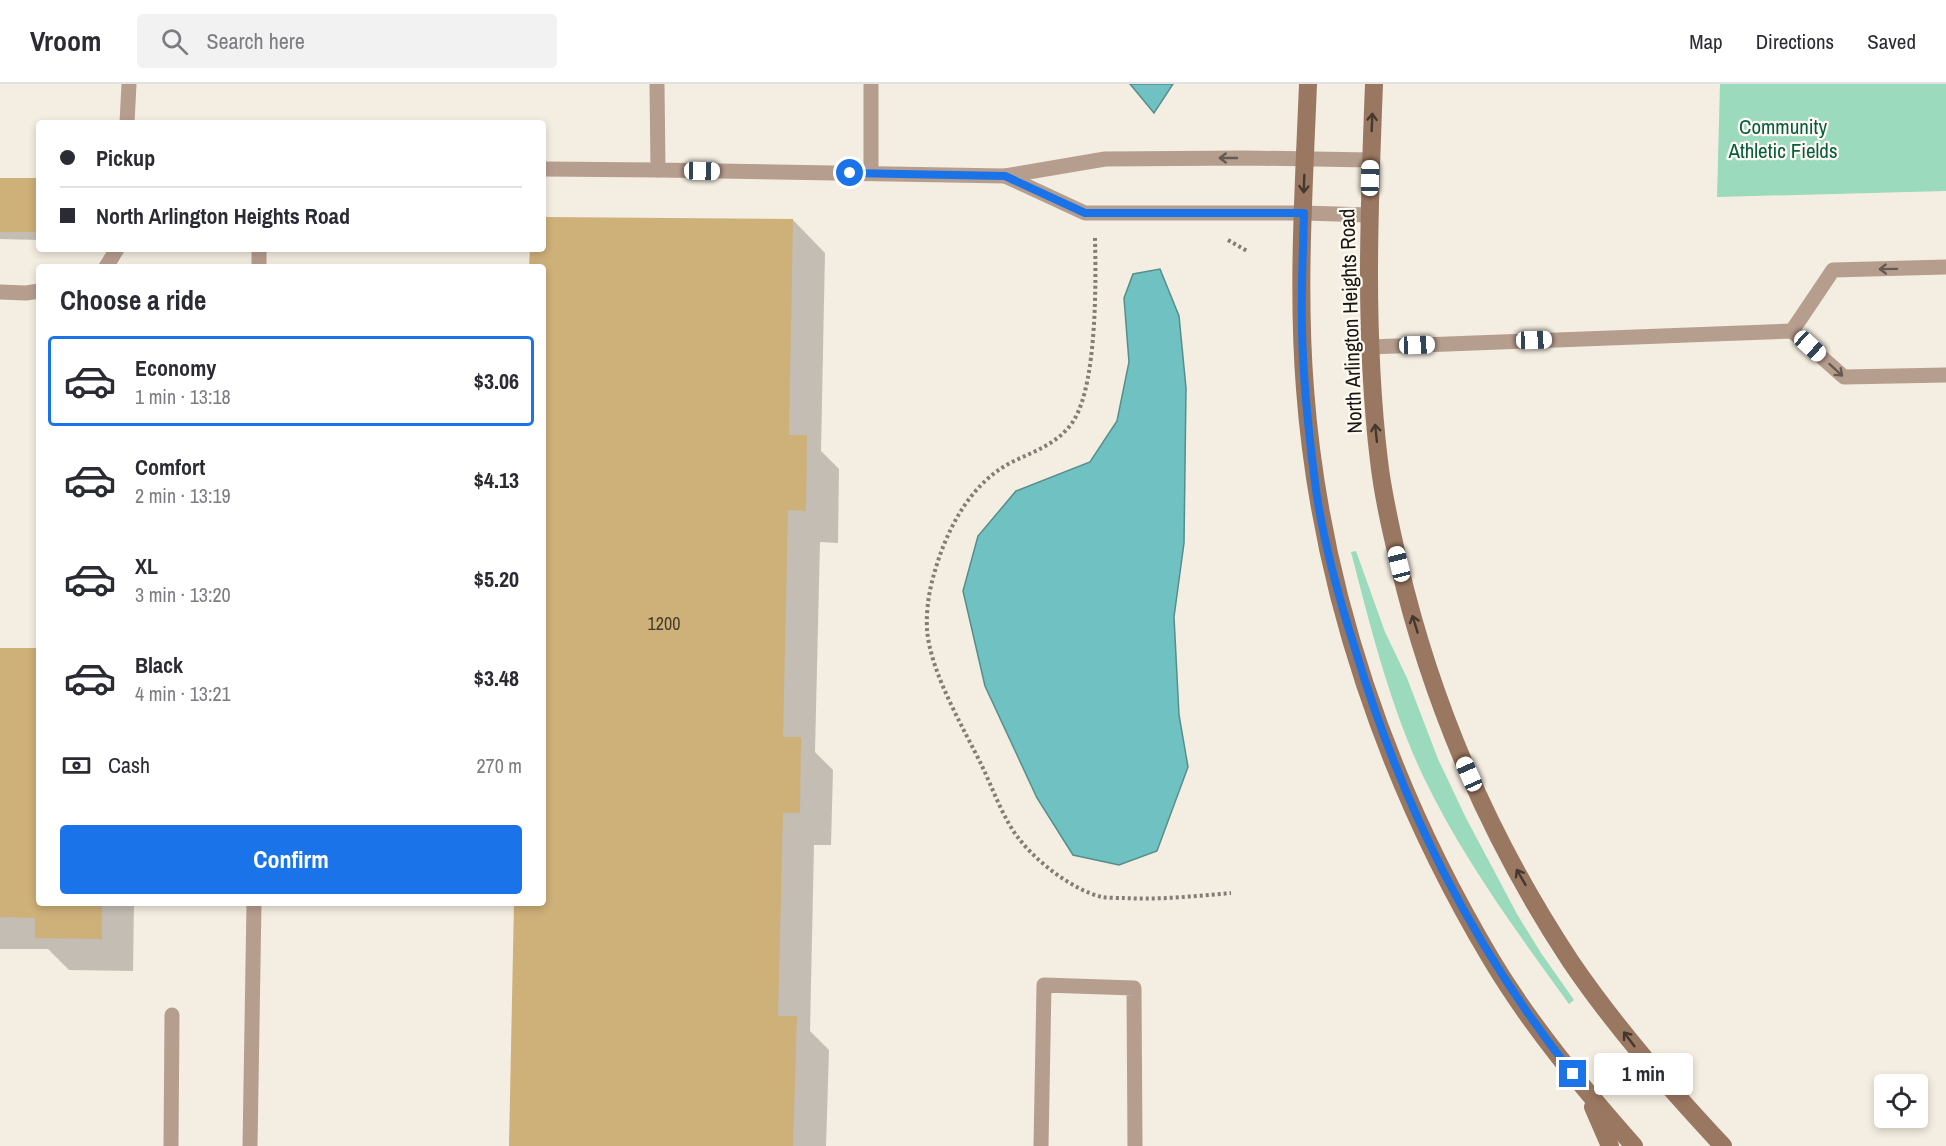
<!DOCTYPE html>
<meta charset="utf-8">
<style>
:root{--surface:#fff;--page:#f2f2f3;--text:#2b2b33;--muted:#7c7c81;--line:#e1e1e2;--accent:#1a73e8}
body{margin:0;font-family:"Archivo Narrow",sans-serif;background:var(--page);color:var(--text);height:100vh;display:flex;flex-direction:column;font-size:22px;white-space:nowrap}
*{box-sizing:border-box;margin:0}
p{font-size:20px;color:var(--muted)}
.icon{flex:none;width:33px;height:33px;fill:none;stroke:currentColor;stroke-width:2;stroke-linecap:round;stroke-linejoin:round}
.map{position:relative;flex:1;overflow:hidden}
.panel{position:absolute;left:36px;top:180px;width:510px;height:642px;display:flex;flex-direction:column;background:var(--surface);border-radius:6px;box-shadow:0 3px 9px #0003}
.panel>*{flex:none}
.hud{position:absolute;left:36px;top:36px;width:510px;height:132px;border-radius:6px;box-shadow:0 3px 9px #0003;display:grid;align-content:center;height:132px;padding:0 24px;background:var(--surface)}
.controls{position:absolute;left:1874px;top:990px;display:grid;gap:12px}
.controls a{display:grid;place-items:center;width:54px;height:54px;border-radius:6px;background:var(--surface);box-shadow:0 3px 9px #0003;font-size:30px}
.end{position:absolute;width:27px;height:27px;margin:-14px;border:8px solid #1a73e8;background:#fff;box-shadow:0 0 0 3px #fff}
.from{border-radius:50%}
.bubble{position:absolute;height:42px;border-radius:6px;background:var(--surface);box-shadow:0 3px 9px #0003;font-size:20px;font-weight:800;line-height:42px;text-align:center}
.car{position:absolute;width:18px;height:36px;margin:-18px -9px;border-radius:8px;box-shadow:0 0 4px 2px #0007;background:linear-gradient(#fff 24%,#345 0 40%,#fff 0 76%,#345 0 86%,#fff 0)}
.hud b{display:flex;align-items:center;gap:21px;height:57px;font-size:22px}
.hud b+b{border-top:2px solid var(--line)}
.hud i{width:15px;height:15px;background:var(--text)}
ul{padding:0;list-style:none}
li{display:flex;align-items:center;gap:18px;height:90px;margin:0 12px 9px;padding:0 12px;border:3px solid transparent;border-radius:6px}
li div{flex:1}
li b{display:block;font-size:22px}
li em{font-style:normal;font-weight:800}
li.active{border-color:var(--accent)}
li>.icon{width:54px;height:54px;stroke-width:1.5}
h2{padding:0 24px;font-size:27px;line-height:72px}
.pay{display:flex;align-items:center;gap:15px;height:66px;padding:0 24px;font-size:22px}
.pay p{margin-inline-start:auto}
.action{display:flex;gap:12px;margin-top:auto;padding:12px 24px}
.action a{flex:1;height:69px;border-radius:6px;background:var(--accent);color:#fff;font-size:24px;font-weight:800;line-height:69px;text-align:center}
header{display:flex;align-items:center;gap:36px;box-sizing:border-box;height:84px;padding:0 30px;background:var(--surface);border-bottom:2px solid var(--line)}
header strong{font-size:28px}
nav{display:flex;gap:33px;margin-inline-start:auto;font-size:21px}
.search{width:420px;height:54px;background:var(--page);display:flex;align-items:center;gap:15px;box-sizing:border-box;padding:0 21px;border-radius:6px;color:var(--muted);font-size:22px}
.map>svg:first-child{display:block}
.green{fill:#9bdabd}
.water{fill:#70c1c1;stroke:#568e8c;stroke-width:1.5}
.shadow{fill:#0003}
.building{fill:#ceb079}
.lines{fill:none;stroke-linecap:round;stroke-linejoin:round}
.path{stroke:#827e76;stroke-width:4;stroke-dasharray:3 3;stroke-linecap:butt}
.service{stroke:#b69e8f;stroke-width:15}
.secondary{stroke:#9a7761;stroke-width:18}
.oneway{stroke:#46382e}
.oneway2{stroke:#675a50}
.route{stroke:#1a73e8;stroke-width:8}
.labels{text-anchor:middle;stroke-width:4.5;stroke-linejoin:round;paint-order:stroke}
.number-label{font-size:18px;fill:#463c2c}
.park-label{font-size:21px;fill:#065d42;stroke:#fffbf3}
.street-label{font-size:21px;fill:#181612;stroke:#fffbf3}
</style>
<header>
<strong>Vroom</strong>
<div class="search"><svg class="icon" aria-label="search" viewBox="0 0 24 24"><circle cx="10" cy="10" r="6"/><path d="M15 15l6 6"/></svg>Search here</div>
<nav><a>Map</a><a>Directions</a><a>Saved</a></nav>
</header>
<div class="map">
<svg width="1946" height="1062" viewBox="0 0 1946 1062">
<rect width="100%" height="100%" fill="#f4ede1"/>
<g class="green">
<path d="M1720,0H1946V107L1717,113Z"/>
<path d="M1356,467L1385,548L1407,594L1438,675L1466,734L1517,830L1541,869L1574,916L1569,920C1517,848 1463,775 1424,694C1390,622 1371,545 1351,468Z"/>
</g>
<g class="water">
<path d="M1130,0H1173L1154,29Z"/>
<path d="M1160,185L1179,232L1186,304L1184,459L1174,533L1179,631L1188,683L1157,767L1119,781L1073,771L1037,714L985,602L963,507L978,452L1016,407L1090,378L1117,337L1129,278L1124,214L1133,190Z"/>
</g>
<g class="shadow">
<path d="M0,95L39,96V156L0,155Z"/>
<path d="M543,135L793,136L825,169L821,367L839,385L838,459L820,458L815,668L833,686L831,761H814L810,947L829,966L826,1062H510L516,819H543V183H531V165H543Z"/>
<path d="M0,565H39V819H134L133,887L69,886L48,865H0Z"/>
</g>
<g class="building">
<rect x="0" y="94" width="39" height="54"/>
<path d="M543,133L793,135L789,351H807L806,427L788,426L783,653H801L800,729H783L778,932H797L793,1062H509L514,819H543V183H529L530,165H543Z"/>
<path d="M0,564H39V819H102V855L35,854V834L0,833Z"/>
</g>
<g class="lines">
<g class="path">
<path d="M1095,154C1096,198 1097,298 1074,336C1059,360 1034,367 1010,379C969,401 946,447 934,490C929,507 926,527 927,545C930,588 963,643 982,682C993,705 1004,737 1020,756C1038,779 1073,806 1102,813C1109,814 1118,814 1125,814C1160,816 1196,812 1231,809"/>
<path d="M1228,156L1247,167"/>
</g>
<g class="service">
<path d="M657,0L658,86L1005,92L1105,75L1247,74L1371,76"/>
<path d="M871,0V89"/>
<path d="M127,39L129,0"/>
<path d="M543,85L658,86"/>
<path d="M1005,92L1085,129H1304L1369,131"/>
<path d="M106,183L117,165"/>
<path d="M259,183V165"/>
<path d="M0,208L26,209L39,207"/>
<path d="M1792,247L1833,186L1946,183"/>
<path d="M1370,263L1792,247L1844,293L1946,291"/>
<path d="M171,1062L172,931"/>
<path d="M250,1062L254,819"/>
<path d="M1041,1062L1044,901L1134,904L1135,1062"/>
</g>
<g class="secondary">
<path d="M1308,0C1304,101 1297,204 1305,305C1320,506 1388,702 1491,875C1531,942 1582,1003 1634,1062"/>
<path d="M1374,0C1369,126 1364,252 1379,377C1383,412 1391,446 1399,480C1432,621 1491,757 1571,878C1616,944 1669,1004 1723,1062"/>
<path d="M1593,1023L1610,1062"/>
</g>
</g>
<defs><path id="oneway-shaft" d="M-6 0H5M1.5-3L5.5 0L1.5 3" fill="none" stroke-width="1.6" stroke-linecap="round" stroke-linejoin="round" transform="scale(1.5)"/></defs>
<g class="oneway">
<use href="#oneway-shaft" transform="translate(1372 38) rotate(-88)"/>
<use href="#oneway-shaft" transform="translate(1304 100) rotate(92)"/>
<use href="#oneway-shaft" transform="translate(1376 349) rotate(-96)"/>
<use href="#oneway-shaft" transform="translate(1415 540) rotate(-107)"/>
<use href="#oneway-shaft" transform="translate(1521 793) rotate(-120)"/>
<use href="#oneway-shaft" transform="translate(1629 955) rotate(-127)"/>
</g>
<g class="oneway2">
<use href="#oneway-shaft" transform="translate(1228 74) rotate(180)"/>
<use href="#oneway-shaft" transform="translate(1888 185) rotate(179)"/>
<use href="#oneway-shaft" transform="translate(1836 286) rotate(42)"/>
</g>
<g class="lines">
<path class="route" d="M850,89L1005,92L1085,129H1304C1303,167 1301,206 1302,245C1303,299 1309,353 1316,406C1324,461 1339,515 1356,568C1403,724 1472,862 1573,990"/>
</g>
<g class="labels">
<g class="number-label">
<text x="664" y="546">1200</text>
</g>
<g class="park-label">
<text x="1783" y="50">Community<tspan x="1783" dy="24">Athletic Fields</tspan></text>
</g>
<g class="street-label">
<text transform="translate(1351 237) rotate(-92)" y="7">North Arlington Heights Road</text>
</g>
</g>
</svg>
<div class="controls">
<a><svg class="icon" aria-label="locate" viewBox="0 0 24 24"><circle cx="12" cy="12" r="6"/><path d="M12 2v4M12 18v4M2 12h4M18 12h4"/></svg></a>
</div>
<i class="end from" style="left:850px;top:89px"></i>
<i class="end" style="left:1573px;top:990px"></i>
<div class="bubble" style="left:1594px;top:969px;width:99px">1 min</div>
<i class="car" style="left:702px;top:87px;rotate:91deg"></i>
<i class="car" style="left:1370px;top:94px;rotate:1deg"></i>
<i class="car" style="left:1534px;top:256px;rotate:88deg"></i>
<i class="car" style="left:1417px;top:261px;rotate:88deg"></i>
<i class="car" style="left:1810px;top:262px;rotate:132deg"></i>
<i class="car" style="left:1399px;top:480px;rotate:346deg"></i>
<i class="car" style="left:1469px;top:690px;rotate:336deg"></i>
<div class="hud">
<b><i class="from"></i>Pickup</b>
<b><i></i>North Arlington Heights Road</b>
</div>
<section class="panel">
<h2>Choose a ride</h2>
<ul>
<li class="active"><svg class="icon" aria-label="car" viewBox="0 0 24 24"><path d="M5 17H2v-5l4-1 3-4h7l3 4 3 1v5h-3M9 17h6M6 11h13"/><circle cx="7" cy="17" r="2"/><circle cx="17" cy="17" r="2"/></svg><div><b>Economy</b><p>1 min · 13:18</p></div><em>$3.06</em></li>
<li><svg class="icon" aria-label="car" viewBox="0 0 24 24"><path d="M5 17H2v-5l4-1 3-4h7l3 4 3 1v5h-3M9 17h6M6 11h13"/><circle cx="7" cy="17" r="2"/><circle cx="17" cy="17" r="2"/></svg><div><b>Comfort</b><p>2 min · 13:19</p></div><em>$4.13</em></li>
<li><svg class="icon" aria-label="car" viewBox="0 0 24 24"><path d="M5 17H2v-5l4-1 3-4h7l3 4 3 1v5h-3M9 17h6M6 11h13"/><circle cx="7" cy="17" r="2"/><circle cx="17" cy="17" r="2"/></svg><div><b>XL</b><p>3 min · 13:20</p></div><em>$5.20</em></li>
<li><svg class="icon" aria-label="car" viewBox="0 0 24 24"><path d="M5 17H2v-5l4-1 3-4h7l3 4 3 1v5h-3M9 17h6M6 11h13"/><circle cx="7" cy="17" r="2"/><circle cx="17" cy="17" r="2"/></svg><div><b>Black</b><p>4 min · 13:21</p></div><em>$3.48</em></li>
</ul>
<div class="pay"><svg class="icon" aria-label="cash" viewBox="0 0 24 24"><path d="M3 7h18v10H3z"/><circle cx="12" cy="12" r="2"/></svg>Cash<p>270 m</p></div>
<div class="action"><a>Confirm</a></div>
</section>
</div>
